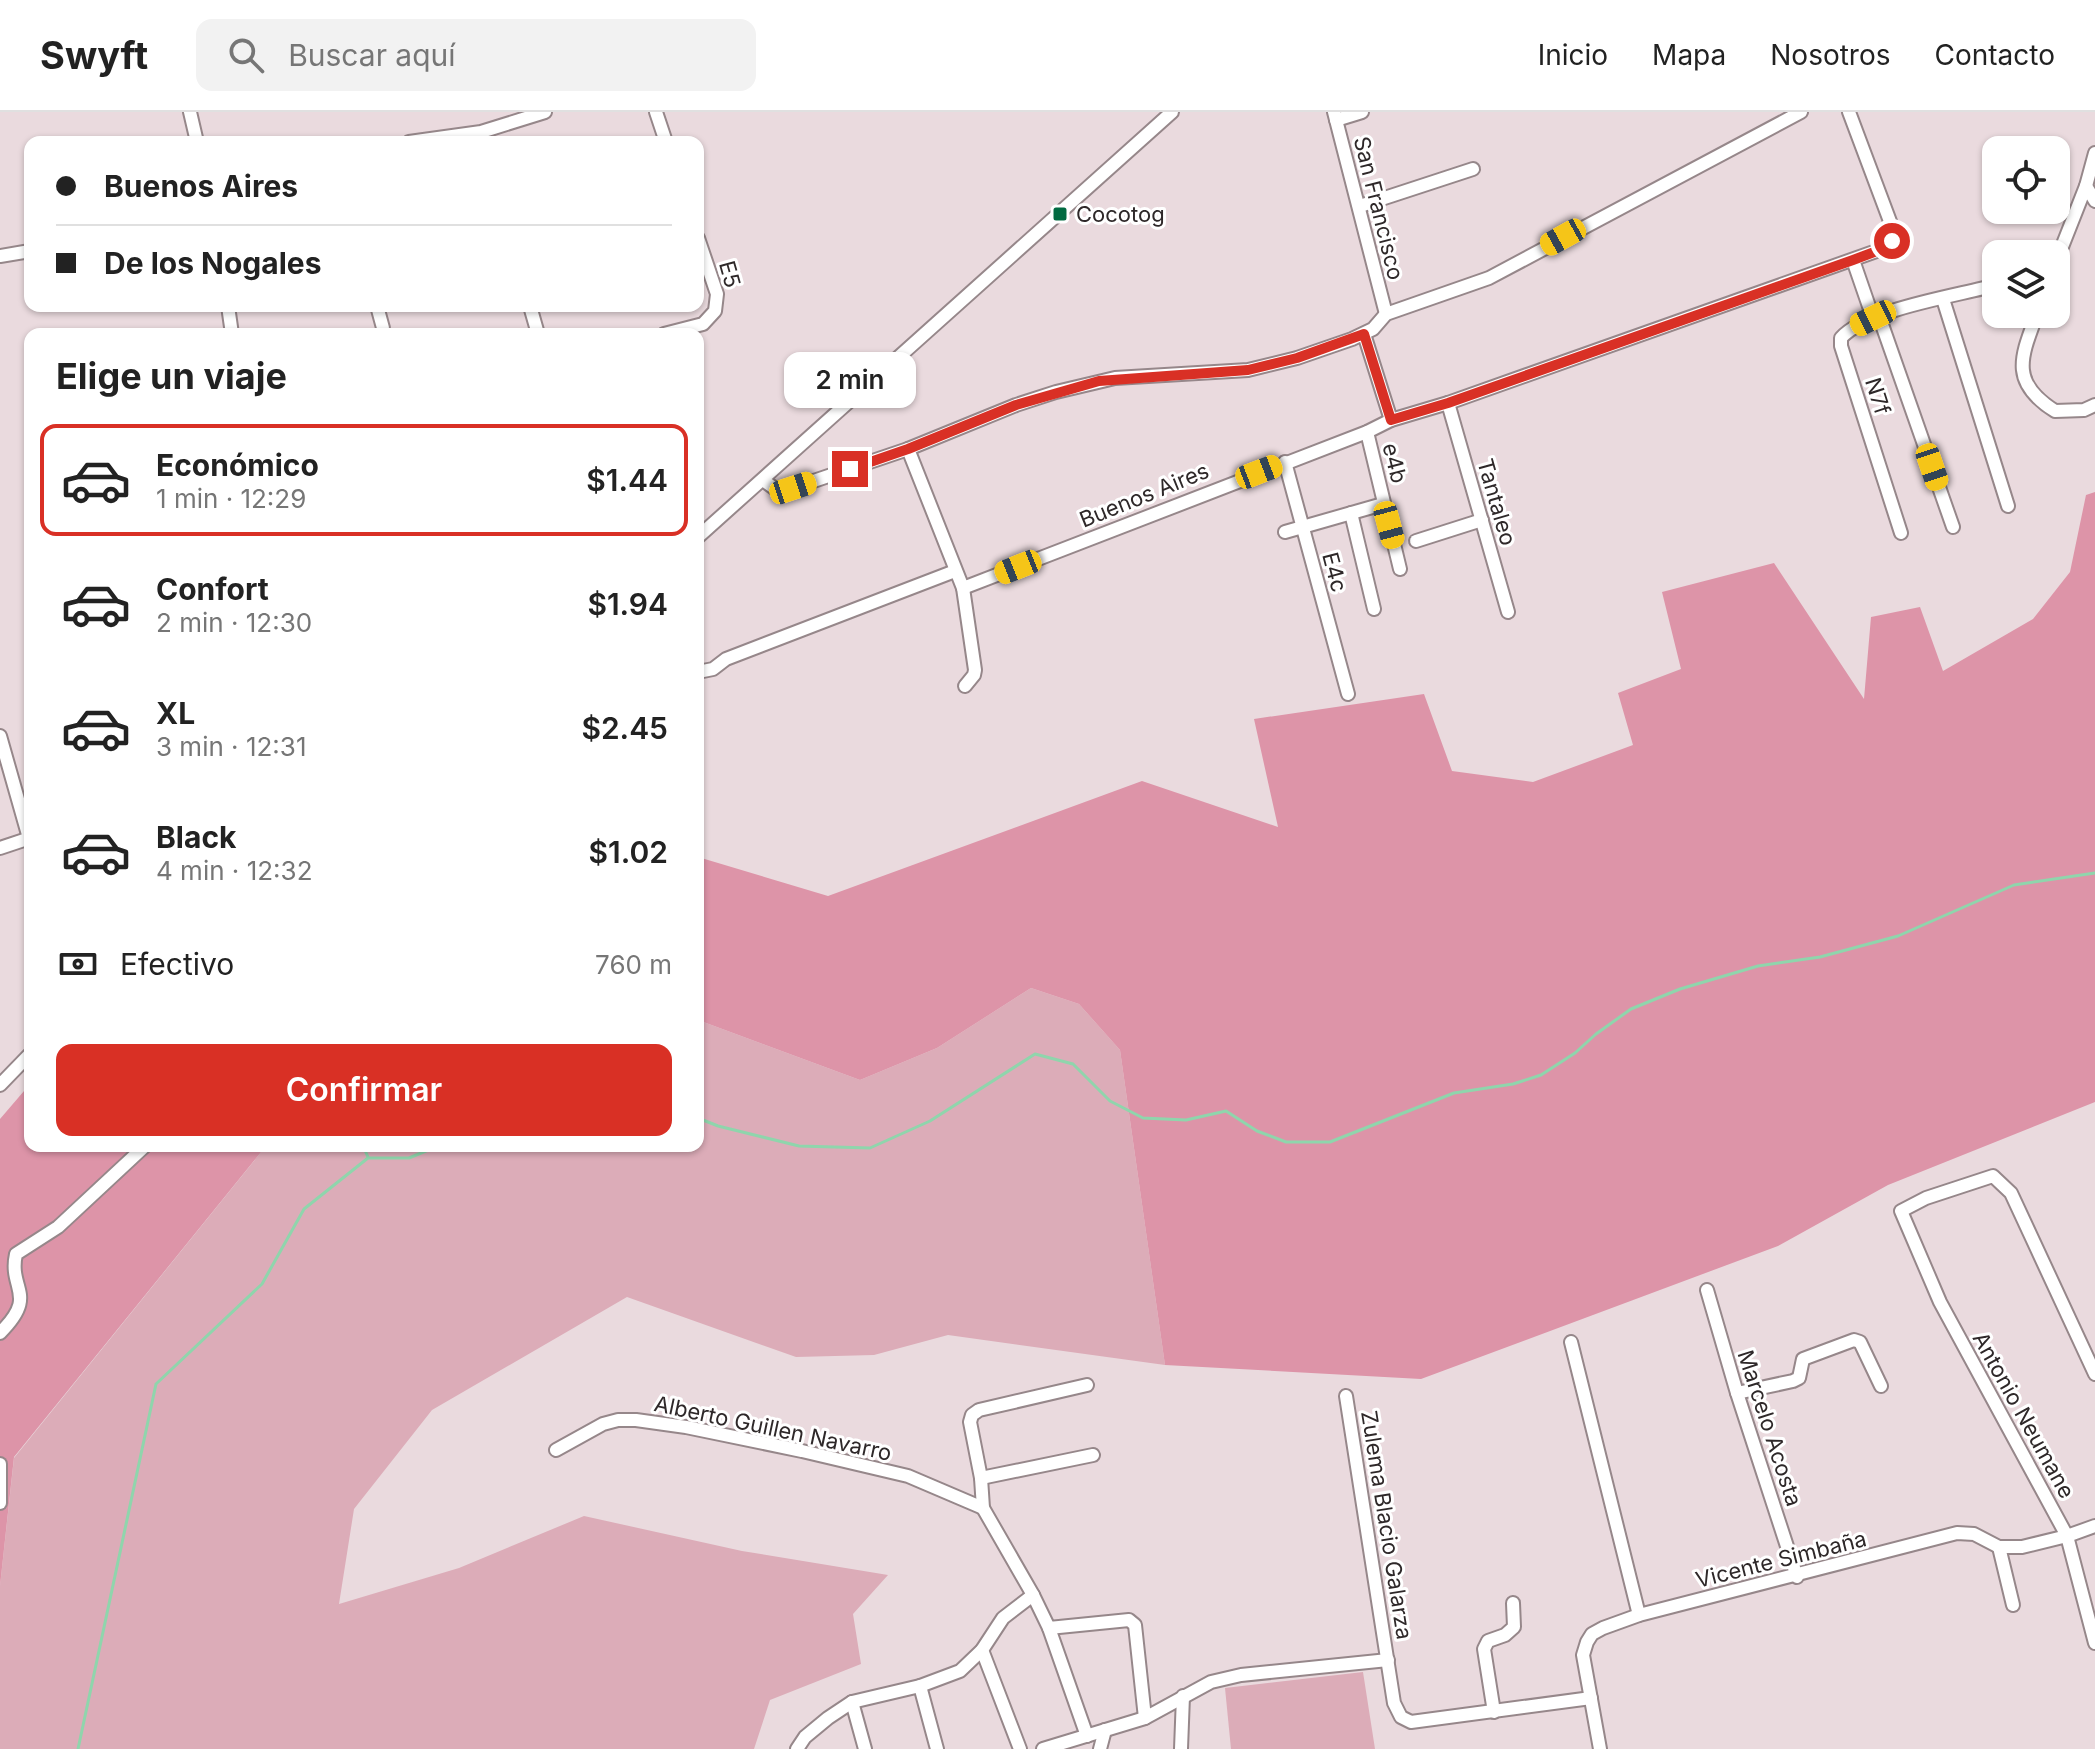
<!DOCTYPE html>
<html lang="es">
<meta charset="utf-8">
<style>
:root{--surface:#fff;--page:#f2f2f2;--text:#222;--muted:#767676;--line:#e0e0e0;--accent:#d93025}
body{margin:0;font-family:Inter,sans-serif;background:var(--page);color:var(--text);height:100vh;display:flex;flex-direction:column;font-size:30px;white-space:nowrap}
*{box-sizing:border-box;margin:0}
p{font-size:26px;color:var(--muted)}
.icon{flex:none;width:44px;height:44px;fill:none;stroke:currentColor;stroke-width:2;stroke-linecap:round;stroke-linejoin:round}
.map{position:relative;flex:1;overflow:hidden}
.side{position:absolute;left:24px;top:216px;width:680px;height:824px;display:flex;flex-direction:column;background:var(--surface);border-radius:16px;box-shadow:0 2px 6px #0004}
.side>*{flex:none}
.hud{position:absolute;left:24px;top:24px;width:680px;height:176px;border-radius:16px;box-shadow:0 2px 6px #0004;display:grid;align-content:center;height:176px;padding:0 32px;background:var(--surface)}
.controls{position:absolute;left:1982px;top:24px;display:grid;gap:16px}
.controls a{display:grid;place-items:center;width:88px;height:88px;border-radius:16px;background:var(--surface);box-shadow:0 2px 6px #0004;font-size:40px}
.end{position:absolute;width:36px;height:36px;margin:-18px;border:10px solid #d93025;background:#fff;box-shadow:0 0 0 4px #fff}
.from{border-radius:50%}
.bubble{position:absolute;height:56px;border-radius:16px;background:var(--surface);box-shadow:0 2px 6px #0004;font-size:26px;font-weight:600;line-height:56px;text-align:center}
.car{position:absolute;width:24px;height:48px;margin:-24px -12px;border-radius:10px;box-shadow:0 0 6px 2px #0007;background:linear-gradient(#f5c518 24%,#345 0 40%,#f5c518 0 76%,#345 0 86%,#f5c518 0)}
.hud b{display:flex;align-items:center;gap:28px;height:76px;font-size:30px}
.hud b+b{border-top:2px solid var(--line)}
.hud i{width:20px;height:20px;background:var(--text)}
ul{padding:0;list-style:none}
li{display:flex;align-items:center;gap:24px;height:112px;margin:0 16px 12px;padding:0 16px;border:4px solid transparent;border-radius:16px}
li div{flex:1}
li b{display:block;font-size:30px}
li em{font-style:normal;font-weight:600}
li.selected{border-color:var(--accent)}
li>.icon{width:72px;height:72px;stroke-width:1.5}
h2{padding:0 32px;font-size:36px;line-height:96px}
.pay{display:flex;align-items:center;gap:20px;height:88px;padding:0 32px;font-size:30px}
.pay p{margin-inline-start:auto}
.cta{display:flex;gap:16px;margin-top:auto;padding:16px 32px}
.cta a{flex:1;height:92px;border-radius:16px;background:var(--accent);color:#fff;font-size:32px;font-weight:600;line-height:92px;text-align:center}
header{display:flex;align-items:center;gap:48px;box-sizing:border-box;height:112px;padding:0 40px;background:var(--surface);border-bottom:2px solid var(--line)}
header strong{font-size:38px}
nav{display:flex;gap:44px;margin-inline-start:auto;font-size:28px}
.search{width:560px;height:72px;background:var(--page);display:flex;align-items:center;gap:20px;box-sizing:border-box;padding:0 28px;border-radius:16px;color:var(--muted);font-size:30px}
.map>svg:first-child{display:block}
.green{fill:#dcacb8}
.forest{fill:#dd94a8}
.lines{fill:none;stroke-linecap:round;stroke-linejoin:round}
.stream{stroke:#8fd5ac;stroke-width:3}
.street-casing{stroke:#96878a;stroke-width:16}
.street{stroke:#fff;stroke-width:12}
.route{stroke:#d93025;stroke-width:10}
.poi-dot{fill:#016a41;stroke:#fff;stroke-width:3}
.labels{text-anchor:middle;stroke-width:6;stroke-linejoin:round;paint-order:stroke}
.street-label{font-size:22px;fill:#2e2829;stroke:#fff}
.poi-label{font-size:22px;fill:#2e2829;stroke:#fff;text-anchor:start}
</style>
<header>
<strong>Swyft</strong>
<div class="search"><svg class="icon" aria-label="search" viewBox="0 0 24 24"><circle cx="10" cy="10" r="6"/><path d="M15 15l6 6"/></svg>Buscar aquí</div>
<nav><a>Inicio</a><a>Mapa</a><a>Nosotros</a><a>Contacto</a></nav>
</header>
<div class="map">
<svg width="2095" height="1637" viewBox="0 0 2095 1637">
<rect width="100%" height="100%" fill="#eadade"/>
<g class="green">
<path d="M1031,876L1079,892L1120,938L1165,1253L948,1223L874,1243L796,1245L627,1185L432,1298L354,1397L339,1492L459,1456L584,1404L742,1439L888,1463L853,1502L861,1552L770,1588L754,1637H0V1474L14,1346L266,1034H698V908L860,968L937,936Z"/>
<path d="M1363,1560L1375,1637H1231L1225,1576Z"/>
</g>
<g class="forest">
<path d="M2095,380V990L1888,1073L1778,1134L1421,1267L1165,1253L1120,938L1079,892L1031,876L937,936L860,968L698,908V745L828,784L1142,669L1278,715L1254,607L1424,582L1452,659L1533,670L1633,633L1618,581L1681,557L1662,480L1774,451L1864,587L1871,505L1920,495L1943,559L2033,507L2070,460L2086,383Z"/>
<path d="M30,972V1034H266L14,1345L0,1474V1007Z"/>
</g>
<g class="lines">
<g class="stream">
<path d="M698,1006L718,1014L799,1034L870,1036L930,1009L1035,942L1073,952L1110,989L1143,1006L1186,1008L1226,999L1257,1019L1286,1030H1330L1454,981L1513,972L1541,963L1575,941L1596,922L1631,897L1680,877L1758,854L1820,845L1898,824L2014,773L2095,761"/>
<path d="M363,1034L368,1045"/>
<path d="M78,1637L156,1272L262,1172L304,1097L368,1046H409L438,1034"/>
</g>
<defs>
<g id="street">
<path d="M190,0L197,30"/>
<path d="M656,0L666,30"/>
<path d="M1334,0L1386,202"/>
<path d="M1336,8L1362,0"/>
<path d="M409,30L481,20L545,0"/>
<path d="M2086,74L2095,89"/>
<path d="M1360,94L1473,57"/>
<path d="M0,144L30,139"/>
<path d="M1853,148L1873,206"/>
<path d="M2056,150L2086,74L2095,41"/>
<path d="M1943,187L2008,394"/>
<path d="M228,194L232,222"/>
<path d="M377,194L383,216"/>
<path d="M530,194L538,222"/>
<path d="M2037,202C2021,245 2009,270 2055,299L2084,298L2095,293"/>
<path d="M1879,204L1953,415"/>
<path d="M664,222L703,212L715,199L717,182L698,126"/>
<path d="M1364,222L1391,308"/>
<path d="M1448,291L1508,500"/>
<path d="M1367,320L1400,457"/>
<path d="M908,337L963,476L1367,320L1391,308L1448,291L1885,136L1892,129L1894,120L1849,0"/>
<path d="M1285,350L1348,582"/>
<path d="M763,368L774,376H793L908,337L1016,293L1056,280L1115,266L1248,258L1297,246L1352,227L1373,217L1386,202L1489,166L1801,0"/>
<path d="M1351,401L1374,497"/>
<path d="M1285,420L1383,392"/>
<path d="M1901,421L1841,234V226C1867,197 1956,184 1996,173"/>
<path d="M698,425L1172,0"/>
<path d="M1416,429L1482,408"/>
<path d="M963,476L975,558L974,563L965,574"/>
<path d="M698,560L713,557L726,547L955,459"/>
<path d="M0,624L29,726"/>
<path d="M0,736L30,726"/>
<path d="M0,973L30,942"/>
<path d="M1707,1178L1737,1281L1797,1465"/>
<path d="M0,1221C39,1182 8,1178 16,1142L58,1115L145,1034"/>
<path d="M1571,1230L1639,1503"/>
<path d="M2095,1262L2011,1081L1993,1064L1926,1086L1901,1099L1940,1190L2067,1424L2095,1531"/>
<path d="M1737,1281L1793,1269L1799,1266L1803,1247L1854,1228L1860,1230L1881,1274"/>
<path d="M1346,1284L1394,1591L1401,1605L1411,1610L1591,1586"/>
<path d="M556,1338L603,1312L618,1308H636L686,1315L802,1339L908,1364L983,1396"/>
<path d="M0,1352V1391"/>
<path d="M981,1366L1093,1343"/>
<path d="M1999,1435L2013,1493"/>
<path d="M1049,1516L1129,1508L1135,1513L1145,1606"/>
<path d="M982,1538L1020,1637"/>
<path d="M920,1574L937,1637"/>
<path d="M852,1590L865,1637"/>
<path d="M1494,1600L1484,1537L1488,1529L1505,1523L1514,1515L1513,1491"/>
<path d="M1087,1624L1049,1516L1033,1483L983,1396L981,1366L970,1310L972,1303L979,1298L1087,1273"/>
<path d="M797,1637L805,1625L828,1606L852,1590L920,1574L960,1559L982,1538L1003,1506L1033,1483"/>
<path d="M1043,1637L1145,1606L1211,1570L1241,1563L1388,1548"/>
<path d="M1100,1637L1105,1618"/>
<path d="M1181,1637L1183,1584"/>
<path d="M1600,1637L1583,1543L1587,1530L1592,1522L1603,1516L1639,1503L1957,1421L1974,1422L1999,1435H2022L2067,1424L2095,1414"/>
</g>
</defs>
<use href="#street" class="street-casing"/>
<use href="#street" class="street"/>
</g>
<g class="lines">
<path class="route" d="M850,357L908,337L1016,293L1099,269L1248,258L1297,246L1364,222L1391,308L1448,291L1853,148L1885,136L1892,129"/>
</g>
<rect class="poi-dot" x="1052" y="94" width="16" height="16" rx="4"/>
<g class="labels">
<g class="street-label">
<text transform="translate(1379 96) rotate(76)" y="8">San Francisco</text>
<text transform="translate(730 162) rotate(74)" y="8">E5</text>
<text transform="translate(1878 284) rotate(72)" y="8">N7f</text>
<text transform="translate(1395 351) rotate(76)" y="8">e4b</text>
<text transform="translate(1144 383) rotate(-22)" y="8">Buenos Aires</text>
<text transform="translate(1497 390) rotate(74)" y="8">Tantaleo</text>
<text transform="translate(1335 460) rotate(75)" y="8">E4c</text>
<text transform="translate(2024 1303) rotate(61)" y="8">Antonio Neumane</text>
<text transform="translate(773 1316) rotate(12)" y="8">Alberto Guillen Navarro</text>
<text transform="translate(1770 1316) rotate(72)" y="8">Marcelo Acosta</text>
<text transform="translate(1387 1413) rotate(81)" y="8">Zulema Blacio Galarza</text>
<text transform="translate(1781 1447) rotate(-14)" y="8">Vicente Simbaña</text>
</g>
<g class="poi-label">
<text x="1076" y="110">Cocotog</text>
</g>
</g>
</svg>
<div class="controls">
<a><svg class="icon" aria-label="locate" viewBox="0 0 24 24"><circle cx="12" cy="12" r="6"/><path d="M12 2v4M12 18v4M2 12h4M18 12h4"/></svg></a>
<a><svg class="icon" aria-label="layers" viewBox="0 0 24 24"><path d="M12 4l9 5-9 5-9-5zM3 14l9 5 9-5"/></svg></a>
</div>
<i class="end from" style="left:1892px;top:129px"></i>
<i class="end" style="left:850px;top:357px"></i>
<div class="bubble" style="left:784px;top:240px;width:132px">2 min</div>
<i class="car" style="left:1563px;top:125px;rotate:241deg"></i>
<i class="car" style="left:1873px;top:206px;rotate:244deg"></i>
<i class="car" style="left:1932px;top:355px;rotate:161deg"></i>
<i class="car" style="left:1259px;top:360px;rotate:69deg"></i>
<i class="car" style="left:793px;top:376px;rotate:72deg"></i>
<i class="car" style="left:1389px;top:413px;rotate:165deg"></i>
<i class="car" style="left:1018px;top:455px;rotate:248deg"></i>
<div class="hud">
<b><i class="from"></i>Buenos Aires</b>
<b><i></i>De los Nogales</b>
</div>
<section class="side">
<h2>Elige un viaje</h2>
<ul>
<li class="selected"><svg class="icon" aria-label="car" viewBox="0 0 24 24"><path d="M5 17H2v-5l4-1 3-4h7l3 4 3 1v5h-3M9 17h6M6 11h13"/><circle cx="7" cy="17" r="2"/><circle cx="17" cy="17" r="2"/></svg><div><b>Económico</b><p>1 min · 12:29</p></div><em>$1.44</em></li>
<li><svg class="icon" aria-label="car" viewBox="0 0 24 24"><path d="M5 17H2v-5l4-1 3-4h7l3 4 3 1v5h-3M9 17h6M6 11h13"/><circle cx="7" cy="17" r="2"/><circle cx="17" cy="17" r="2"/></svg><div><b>Confort</b><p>2 min · 12:30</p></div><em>$1.94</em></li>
<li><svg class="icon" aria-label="car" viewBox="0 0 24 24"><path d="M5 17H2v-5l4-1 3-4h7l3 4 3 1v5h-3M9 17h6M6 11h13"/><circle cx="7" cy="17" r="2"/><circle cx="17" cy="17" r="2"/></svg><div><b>XL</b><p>3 min · 12:31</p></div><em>$2.45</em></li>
<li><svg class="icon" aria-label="car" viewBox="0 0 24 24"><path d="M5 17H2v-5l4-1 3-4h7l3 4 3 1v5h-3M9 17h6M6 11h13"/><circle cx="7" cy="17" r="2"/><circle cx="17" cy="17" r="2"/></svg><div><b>Black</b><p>4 min · 12:32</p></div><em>$1.02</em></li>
</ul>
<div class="pay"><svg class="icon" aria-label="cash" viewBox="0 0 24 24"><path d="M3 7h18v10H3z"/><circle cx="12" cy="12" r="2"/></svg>Efectivo<p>760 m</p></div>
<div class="cta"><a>Confirmar</a></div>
</section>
</div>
